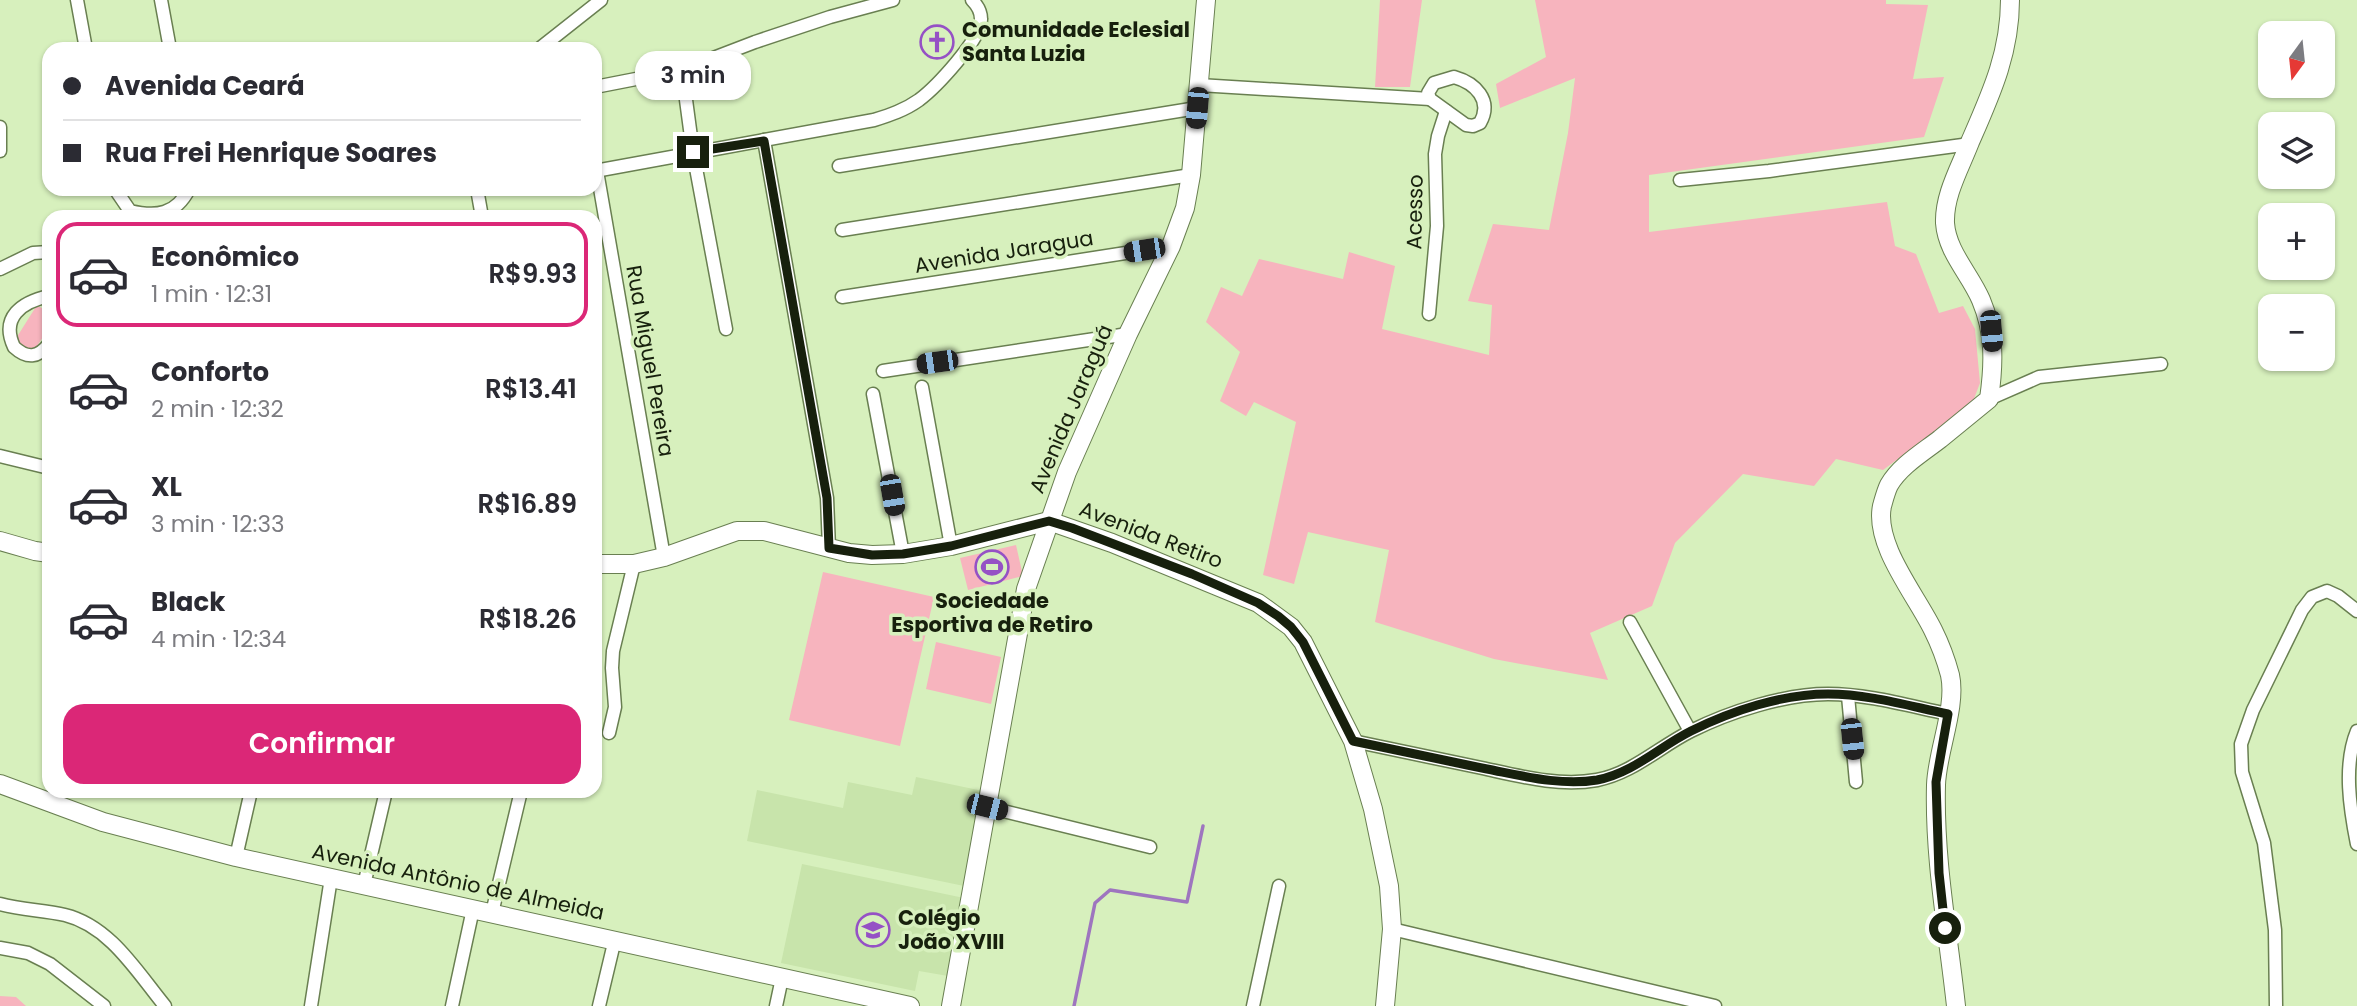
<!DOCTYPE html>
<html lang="pt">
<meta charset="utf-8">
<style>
:root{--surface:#fff;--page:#f7f7f7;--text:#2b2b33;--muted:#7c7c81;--line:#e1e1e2;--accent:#db2777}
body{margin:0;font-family:Poppins,sans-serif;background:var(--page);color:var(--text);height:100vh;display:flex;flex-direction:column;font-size:26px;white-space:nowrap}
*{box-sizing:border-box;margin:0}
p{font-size:23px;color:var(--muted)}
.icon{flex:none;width:38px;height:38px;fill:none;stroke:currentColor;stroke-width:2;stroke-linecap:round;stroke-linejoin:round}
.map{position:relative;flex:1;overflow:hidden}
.drawer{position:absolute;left:42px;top:210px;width:560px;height:588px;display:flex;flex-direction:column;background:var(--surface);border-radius:21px;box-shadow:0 2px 5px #0004}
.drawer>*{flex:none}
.hud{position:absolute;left:42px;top:42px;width:560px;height:154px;border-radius:21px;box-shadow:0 2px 5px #0004;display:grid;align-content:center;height:154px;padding:0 21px;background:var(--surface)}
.needle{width:46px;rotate:195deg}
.fabs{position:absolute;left:2258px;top:21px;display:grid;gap:14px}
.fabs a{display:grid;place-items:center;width:77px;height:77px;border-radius:14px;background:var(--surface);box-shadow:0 2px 5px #0004;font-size:35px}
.end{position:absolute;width:32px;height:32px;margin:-16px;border:9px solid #17200d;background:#fff;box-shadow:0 0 0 4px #fff}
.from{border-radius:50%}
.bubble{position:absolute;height:49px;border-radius:21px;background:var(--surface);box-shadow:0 2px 5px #0004;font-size:23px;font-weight:600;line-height:49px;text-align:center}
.car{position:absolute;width:21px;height:42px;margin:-21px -10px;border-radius:9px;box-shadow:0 0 5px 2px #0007;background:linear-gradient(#222 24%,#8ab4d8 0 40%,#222 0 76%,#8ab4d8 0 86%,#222 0)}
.hud b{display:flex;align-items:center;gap:24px;height:66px;font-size:26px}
.hud b+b{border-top:2px solid var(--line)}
.hud i{width:18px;height:18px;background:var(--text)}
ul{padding:12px 0 0;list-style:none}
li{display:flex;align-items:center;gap:21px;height:105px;margin:0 14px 10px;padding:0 7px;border:4px solid transparent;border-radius:21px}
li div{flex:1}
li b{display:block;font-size:26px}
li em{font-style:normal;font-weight:600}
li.active{border-color:var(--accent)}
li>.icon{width:63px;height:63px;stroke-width:1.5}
.cta{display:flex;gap:14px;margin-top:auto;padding:14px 21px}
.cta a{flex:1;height:80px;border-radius:21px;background:var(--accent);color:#fff;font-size:28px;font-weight:600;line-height:80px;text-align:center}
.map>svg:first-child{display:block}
.built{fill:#c8e4ab}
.green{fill:#f7b4be}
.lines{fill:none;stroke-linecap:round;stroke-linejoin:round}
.stream{stroke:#9e75bf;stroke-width:3.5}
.street-casing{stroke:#697f51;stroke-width:15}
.secondary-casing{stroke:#697f51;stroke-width:20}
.street{stroke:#fff;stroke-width:12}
.secondary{stroke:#fff;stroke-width:18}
.route{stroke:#17200d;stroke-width:9}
.labels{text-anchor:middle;stroke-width:7;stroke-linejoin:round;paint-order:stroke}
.poi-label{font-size:21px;font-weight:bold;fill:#17200d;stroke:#d7f0bd;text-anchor:start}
.street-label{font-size:21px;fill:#17200d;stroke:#d7f0bd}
</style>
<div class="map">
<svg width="2357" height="1006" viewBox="0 0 2357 1006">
<rect width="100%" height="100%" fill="#d7f0bd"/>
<g class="built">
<path d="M916,777L983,791L964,886L747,841L757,790L843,808L848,782L912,795Z"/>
<path d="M802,864L964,898L948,976L919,971L915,991L781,963Z"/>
</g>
<g class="green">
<path d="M1380,0H1422L1410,87H1375Z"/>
<path d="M1535,0H1886V4L1928,5L1913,79L1944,77L1924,137L1649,175V232L1887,202L1895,246L1916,254L1939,313L1963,306L1975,329L1980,383L1972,404L1883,470L1836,459L1814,486L1743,474L1675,543L1652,606L1590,633L1608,680L1494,659L1375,622L1389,550L1308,532L1294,584L1263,575L1296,422L1254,402L1246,416L1220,401L1240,352L1206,322L1221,287L1242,296L1259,259L1343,279L1349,252L1395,266L1382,329L1489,355L1492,305L1468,301L1493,224L1549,230L1568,133L1575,78L1500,108L1496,84L1546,57Z"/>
<path d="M37,305L49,313V328L33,352L15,340Z"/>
<path d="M1016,545L1023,576L968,590L960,558Z"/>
<path d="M823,572L934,597L900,746L789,720Z"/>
<path d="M936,642L1001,657L991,704L926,689Z"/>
<path d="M0,996L16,997L26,1006H0Z"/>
</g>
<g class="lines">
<path class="stream" d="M1074,1006L1095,903L1110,890L1187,902L1203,826"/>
<defs>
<g id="street">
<path d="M77,0L86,49"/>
<path d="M161,0L170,49"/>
<path d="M539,49L601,0"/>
<path d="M682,70L693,152L726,329"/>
<path d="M1454,77C1475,83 1493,100 1480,123L1473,126L1466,125L1430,99L1428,93L1434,83Z"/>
<path d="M1199,85L1430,99"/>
<path d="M595,87L682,70L755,42L830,17L893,0"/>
<path d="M0,127V151"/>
<path d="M764,140L827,498L829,548"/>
<path d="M839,166L1197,108"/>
<path d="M595,171L874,120C890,115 905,110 919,100C935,88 982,39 981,19C981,11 977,5 972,0"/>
<path d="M597,171L664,557"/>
<path d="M1680,180L1769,171L1970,144"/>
<path d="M115,189L130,211C156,217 176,215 189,189"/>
<path d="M477,189L482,217"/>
<path d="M842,230L1191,175"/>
<path d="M0,269L33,253L49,252"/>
<path d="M49,296C22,302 0,317 14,347C27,359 38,358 49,344"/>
<path d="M842,297L1171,246"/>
<path d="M1429,314L1437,226L1435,154L1438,136L1446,111"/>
<path d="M883,371L1128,334"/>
<path d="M922,387L951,546"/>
<path d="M873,394L903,554"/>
<path d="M1989,399L2039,377L2161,364"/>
<path d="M0,456L49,468"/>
<path d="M1630,622L1690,731"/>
<path d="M1848,696L1856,782"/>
<path d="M2357,731C2343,765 2350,809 2357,844"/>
<path d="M609,733L615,707L612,668L613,651L634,564"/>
<path d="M1353,741C1396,750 1439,759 1482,768C1519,776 1559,787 1597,780C1633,773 1659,747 1691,731C1729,712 1784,694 1828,694C1868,694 1909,706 1948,714"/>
<path d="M987,807L1150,847"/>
<path d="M236,857L251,791"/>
<path d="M364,885L386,791"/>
<path d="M0,904C21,910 44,910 65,915C110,926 137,972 165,1006"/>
<path d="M492,913L521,791"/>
<path d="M1392,929L1715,1006"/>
<path d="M0,948L28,953L50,964L104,1006"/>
<path d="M311,1006L331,878"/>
<path d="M452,1006L473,909"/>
<path d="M599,1006L615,939"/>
<path d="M776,1006L782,978"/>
<path d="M1253,1006L1279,886"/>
<path d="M2276,1006L2275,930L2264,843L2242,772L2241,744L2253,710L2302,610L2312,597L2327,591L2338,596L2357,611"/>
</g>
<g id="secondary">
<path d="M0,541L35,551L49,553"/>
<path d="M595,564H634L664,557L737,531H764L849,553L872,555L903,554L951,546L1049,521L1112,543L1258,603L1291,627L1303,642L1353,741L1373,809L1389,886L1392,929L1385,1006"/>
<path d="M0,784L103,822L236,857L910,1006"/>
<path d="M951,1006L1026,589L1067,472L1128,334L1171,246L1185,208L1191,175L1206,0"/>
<path d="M1956,1006C1948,932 1934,859 1936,785C1937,751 1957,707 1950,675C1946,660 1940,644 1933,630C1916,595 1874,545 1882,506C1884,499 1886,491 1889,485C1900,466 1922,453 1940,439C1956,426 1972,413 1989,399C1994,364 1995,333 1981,300C1970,274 1947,252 1945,223C1944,195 1960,168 1970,142C1991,94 2010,53 2010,0"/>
</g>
</defs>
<use href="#street" class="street-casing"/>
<use href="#secondary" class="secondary-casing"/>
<use href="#street" class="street"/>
<use href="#secondary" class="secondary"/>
</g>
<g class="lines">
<path class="route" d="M693,152L764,141L827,498L829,548L872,555L903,554L951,546L1049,521L1072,528L1192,574L1258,603L1278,616L1291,627L1303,642L1353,741C1397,750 1442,760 1487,769C1523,776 1561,786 1597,780C1633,773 1659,747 1691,731C1731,711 1782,694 1828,694C1868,694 1909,706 1948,714L1936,782L1939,873L1945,928"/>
</g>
<defs>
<symbol id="church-ring" viewBox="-11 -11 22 22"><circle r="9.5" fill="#d7f0bd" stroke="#9551c5" stroke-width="1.5"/><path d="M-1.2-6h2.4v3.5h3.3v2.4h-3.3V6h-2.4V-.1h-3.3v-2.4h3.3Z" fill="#9551c5"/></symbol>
<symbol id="stadium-ring" viewBox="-11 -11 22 22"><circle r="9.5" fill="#d7f0bd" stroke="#9551c5" stroke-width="1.5"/><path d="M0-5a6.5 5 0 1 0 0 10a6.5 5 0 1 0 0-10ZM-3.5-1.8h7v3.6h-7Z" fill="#9551c5"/></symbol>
<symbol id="school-ring" viewBox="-11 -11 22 22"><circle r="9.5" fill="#d7f0bd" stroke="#9551c5" stroke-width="1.5"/><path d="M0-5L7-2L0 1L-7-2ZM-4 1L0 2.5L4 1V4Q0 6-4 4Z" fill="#9551c5"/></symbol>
</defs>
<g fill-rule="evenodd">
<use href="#church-ring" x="918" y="23" width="38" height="38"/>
<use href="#stadium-ring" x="973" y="548" width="38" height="38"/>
<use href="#school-ring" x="854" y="911" width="38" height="38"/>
</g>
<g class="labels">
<g class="poi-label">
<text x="962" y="37">Comunidade Eclesial<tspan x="962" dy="24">Santa Luzia</tspan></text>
<text x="992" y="608" text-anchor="middle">Sociedade<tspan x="992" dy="24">Esportiva de Retiro</tspan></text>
<text x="898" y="925">Colégio<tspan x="898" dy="24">João XVIII</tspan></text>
</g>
<g class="street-label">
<text transform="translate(1415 212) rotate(-89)" y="7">Acesso</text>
<text transform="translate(1004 252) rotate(-9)" y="7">Avenida Jaragua</text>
<text transform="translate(650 361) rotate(80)" y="7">Rua Miguel Pereira</text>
<text transform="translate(1071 409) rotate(-67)" y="7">Avenida Jaraguá</text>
<text transform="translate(1151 535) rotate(21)" y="7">Avenida Retiro</text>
<text transform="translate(458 882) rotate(12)" y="7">Avenida Antônio de Almeida</text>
</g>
</g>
</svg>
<div class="fabs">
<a><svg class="needle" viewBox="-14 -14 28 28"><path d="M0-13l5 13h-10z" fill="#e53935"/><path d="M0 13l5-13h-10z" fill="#7c7c81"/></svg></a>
<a><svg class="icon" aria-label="layers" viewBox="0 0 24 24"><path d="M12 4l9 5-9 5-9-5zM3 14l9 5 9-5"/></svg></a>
<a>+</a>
<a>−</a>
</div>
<i class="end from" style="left:1945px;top:928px"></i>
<i class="end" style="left:693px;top:152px"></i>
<div class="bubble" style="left:635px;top:51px;width:116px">3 min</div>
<i class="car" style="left:1197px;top:108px;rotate:185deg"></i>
<i class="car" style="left:1144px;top:250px;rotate:261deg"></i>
<i class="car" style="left:1991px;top:331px;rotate:175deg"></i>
<i class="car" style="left:937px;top:362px;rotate:262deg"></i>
<i class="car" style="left:892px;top:495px;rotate:170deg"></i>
<i class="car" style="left:1852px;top:739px;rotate:174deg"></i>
<i class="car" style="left:987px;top:807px;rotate:104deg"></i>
<div class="hud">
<b><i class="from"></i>Avenida Ceará</b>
<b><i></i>Rua Frei Henrique Soares</b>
</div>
<section class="drawer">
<ul>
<li class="active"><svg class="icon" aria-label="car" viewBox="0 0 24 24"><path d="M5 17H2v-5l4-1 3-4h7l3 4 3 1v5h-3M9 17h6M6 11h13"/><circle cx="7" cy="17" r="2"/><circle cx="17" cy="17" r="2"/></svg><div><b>Econômico</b><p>1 min · 12:31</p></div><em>R$9.93</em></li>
<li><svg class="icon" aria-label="car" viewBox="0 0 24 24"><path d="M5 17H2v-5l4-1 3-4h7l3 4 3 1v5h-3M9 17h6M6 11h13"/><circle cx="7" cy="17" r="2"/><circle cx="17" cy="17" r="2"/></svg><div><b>Conforto</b><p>2 min · 12:32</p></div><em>R$13.41</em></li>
<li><svg class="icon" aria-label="car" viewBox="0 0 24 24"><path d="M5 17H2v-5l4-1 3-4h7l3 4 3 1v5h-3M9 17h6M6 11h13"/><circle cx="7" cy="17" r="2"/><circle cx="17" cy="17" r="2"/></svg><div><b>XL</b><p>3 min · 12:33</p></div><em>R$16.89</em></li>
<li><svg class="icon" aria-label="car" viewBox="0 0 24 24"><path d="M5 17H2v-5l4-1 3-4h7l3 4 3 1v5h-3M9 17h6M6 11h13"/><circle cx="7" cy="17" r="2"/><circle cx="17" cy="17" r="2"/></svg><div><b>Black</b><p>4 min · 12:34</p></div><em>R$18.26</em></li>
</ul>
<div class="cta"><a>Confirmar</a></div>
</section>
</div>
